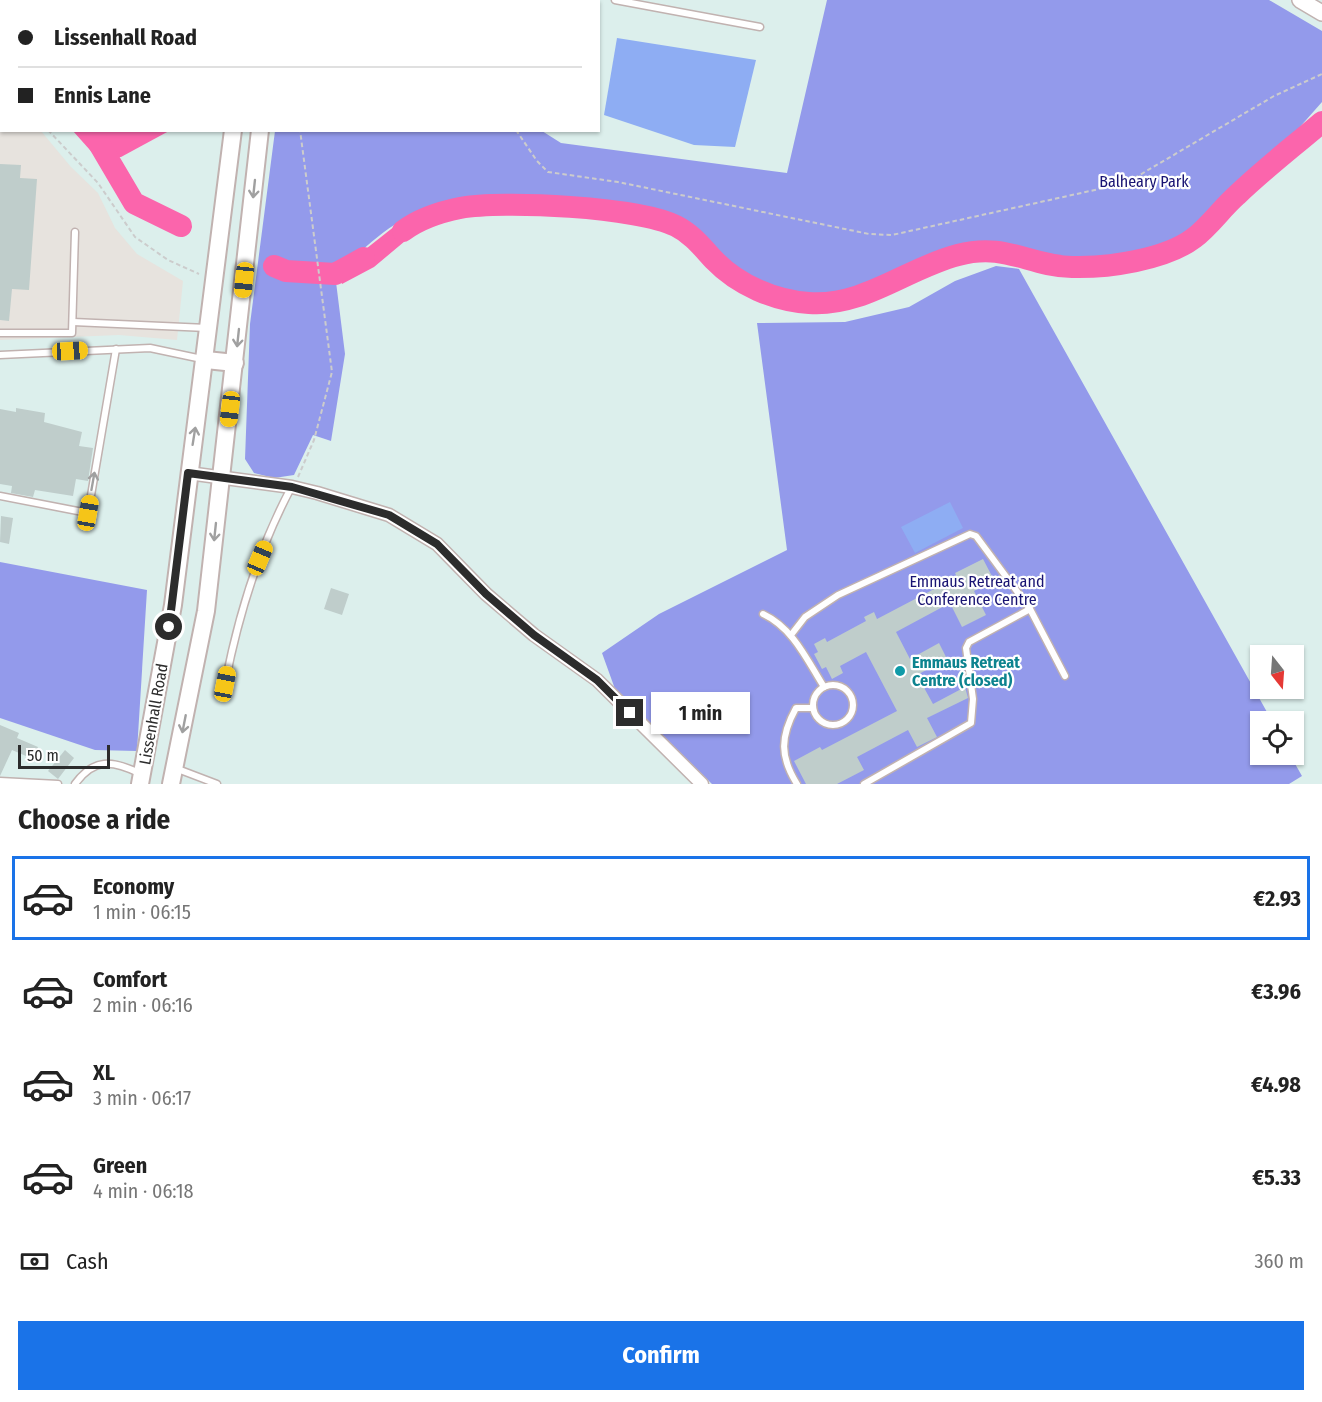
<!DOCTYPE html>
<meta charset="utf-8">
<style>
:root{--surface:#fff;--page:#f6f6f6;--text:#222;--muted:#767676;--line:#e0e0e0;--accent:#1a73e8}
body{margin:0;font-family:"Fira Sans Condensed",sans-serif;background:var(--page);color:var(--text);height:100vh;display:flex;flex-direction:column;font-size:22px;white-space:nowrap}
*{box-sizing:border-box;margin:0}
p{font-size:20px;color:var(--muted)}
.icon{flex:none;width:33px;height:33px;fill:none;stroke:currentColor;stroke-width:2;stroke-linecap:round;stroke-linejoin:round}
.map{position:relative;height:784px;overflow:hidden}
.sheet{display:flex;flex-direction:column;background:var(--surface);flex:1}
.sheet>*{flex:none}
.top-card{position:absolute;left:0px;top:0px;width:600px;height:132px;box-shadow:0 2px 4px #0004;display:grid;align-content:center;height:132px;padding:0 18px;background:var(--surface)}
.needle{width:39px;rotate:163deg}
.tools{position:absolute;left:1250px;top:645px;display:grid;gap:12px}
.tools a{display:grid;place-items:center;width:54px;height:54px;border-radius:0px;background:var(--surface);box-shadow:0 2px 4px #0004;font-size:30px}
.scale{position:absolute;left:18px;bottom:15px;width:92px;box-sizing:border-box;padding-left:6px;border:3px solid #2c2c2c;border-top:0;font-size:16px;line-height:21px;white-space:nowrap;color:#2c2c2c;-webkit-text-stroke:4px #fff;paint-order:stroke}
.end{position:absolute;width:27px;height:27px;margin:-14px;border:8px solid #2c2c2c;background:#fff;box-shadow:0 0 0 3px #fff}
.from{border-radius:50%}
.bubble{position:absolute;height:42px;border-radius:0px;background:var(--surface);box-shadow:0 2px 4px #0004;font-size:20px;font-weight:700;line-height:42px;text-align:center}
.car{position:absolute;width:18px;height:36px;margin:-18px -9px;border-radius:8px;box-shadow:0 0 4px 2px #0007;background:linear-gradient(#f5c518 24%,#345 0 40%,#f5c518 0 76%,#345 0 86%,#f5c518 0)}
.top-card b{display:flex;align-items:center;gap:21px;height:57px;font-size:22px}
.top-card b+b{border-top:2px solid var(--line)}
.top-card i{width:15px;height:15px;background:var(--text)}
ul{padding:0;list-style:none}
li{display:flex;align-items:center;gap:18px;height:84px;margin:0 12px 9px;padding:0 6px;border:3px solid transparent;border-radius:0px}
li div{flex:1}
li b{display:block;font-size:22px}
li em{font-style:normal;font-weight:700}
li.selected{border-color:var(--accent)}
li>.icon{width:54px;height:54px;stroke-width:1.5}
h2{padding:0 18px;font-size:27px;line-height:72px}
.pay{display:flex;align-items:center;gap:15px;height:66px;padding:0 18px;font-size:22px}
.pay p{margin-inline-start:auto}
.cta{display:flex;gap:12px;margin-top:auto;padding:12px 18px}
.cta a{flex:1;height:69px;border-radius:0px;background:var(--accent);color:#fff;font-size:24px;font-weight:700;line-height:69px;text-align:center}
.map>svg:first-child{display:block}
.industrial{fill:#e7e3de}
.green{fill:#939aeb}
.pitch{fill:#8eadf3}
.water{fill:#fb65ac}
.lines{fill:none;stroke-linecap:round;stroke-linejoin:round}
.river{stroke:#fb65ac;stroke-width:22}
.building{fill:#bfcdcb}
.service-casing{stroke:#c1b2b0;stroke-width:9}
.minor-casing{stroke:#c1b2b0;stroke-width:15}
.tertiary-casing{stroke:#c1b2b0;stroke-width:18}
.secondary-casing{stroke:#c1b2b0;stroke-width:20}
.path{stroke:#ccc;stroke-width:2;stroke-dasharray:4.5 3;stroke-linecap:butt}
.service{stroke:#fff;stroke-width:6}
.minor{stroke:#fff;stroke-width:12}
.tertiary{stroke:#fff;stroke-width:15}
.secondary{stroke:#fff;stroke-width:16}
.oneway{stroke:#a0a0a0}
.route{stroke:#2c2c2c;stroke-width:8}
.culture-dot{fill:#0f9aa8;stroke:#fff;stroke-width:2}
.labels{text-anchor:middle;stroke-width:4.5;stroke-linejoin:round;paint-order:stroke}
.park-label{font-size:16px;fill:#181372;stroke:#fff}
.culture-label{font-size:16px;font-weight:bold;fill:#0d838f;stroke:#fff;text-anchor:start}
.street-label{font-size:16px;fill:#2c2c2c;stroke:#fff}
</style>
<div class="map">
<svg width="1322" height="784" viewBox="0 0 1322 784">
<rect width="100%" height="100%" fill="#dcefec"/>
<path class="industrial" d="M0,100L2,130L41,131L71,167L98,193L115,228L137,254L183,281L177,340L119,335L0,340Z"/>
<g class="green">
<path d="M827,0H1269L1322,31V102L1283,146L1198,225C1158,258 1093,269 1042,258C1023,253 1008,245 988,245C951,246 915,264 883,280C873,285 860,295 849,296C832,299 809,296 793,294C770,291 745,274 727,260C711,248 700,231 680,222C618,193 461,189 401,221C377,234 356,257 335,274L345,354L331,441L313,435L294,475L274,478L254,473L245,459L250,324L275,131H542L561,143L787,173Z"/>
<path d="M996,266L1019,269L1272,721L1260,722V754L1290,755L1302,776L1289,784H712L615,689L602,653L659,614L787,550L757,323L845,322L909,307L955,281Z"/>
<path d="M0,562L147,590L137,751L95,750L0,718Z"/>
</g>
<g class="pitch">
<path d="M617,38L756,60L735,147L694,145L604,115Z"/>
<path d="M950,502L963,528L915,553L901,527Z"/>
</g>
<g class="water">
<path d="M73,131H169L121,157L98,159Z"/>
<path d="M427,211L430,224L417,231L374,267L342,284L338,271L400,222Z"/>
</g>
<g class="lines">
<g class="river">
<path d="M435,2L437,0"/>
<path d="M91,130L134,203L181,226"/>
<path d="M403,231C419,219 440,212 460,208C502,200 639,207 676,226C692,234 702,247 714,260C738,285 775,301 809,303C864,307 907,268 958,255C1006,242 1028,266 1072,267C1107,268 1165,260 1194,238C1210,226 1222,208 1237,195C1264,169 1294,146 1322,122"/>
<path d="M274,266L286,271L335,274L364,258"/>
</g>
</g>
<g class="building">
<path d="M0,164L21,165L20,178L37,179L29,290L12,289L9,321L0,320Z"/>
<path d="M16,408L45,413L44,422L82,432L79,446L93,448L88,481L76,479L73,496L35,490L33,497L11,493L12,486L0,484V409L16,412Z"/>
<path d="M1,516L13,518L9,544L0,542Z"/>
<path d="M983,559L994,580L974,591L986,615L962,627L950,603L896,632L910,659L939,643L947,659L917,675L933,704L965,687L968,698L927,718L937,737L917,747L908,730L857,757L864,770L837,784H806L794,761L820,747L822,750L897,711L866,652L840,666L843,673L832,679L826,667L822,669L814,654L818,652L814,644L825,638L827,642L866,621L864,617L874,612L877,619L957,577L955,573Z"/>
<path d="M331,588L349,594L342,615L324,609Z"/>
<path d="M0,725L19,733L17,738L38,747L33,759L12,750L0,776Z"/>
<path d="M65,750L74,758L58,779L48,771Z"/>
</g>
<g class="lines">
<defs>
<g id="service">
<path d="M615,0L760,27"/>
<path d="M210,2L211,0"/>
<path d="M73,322L207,328"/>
<path d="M0,333H72L75,232"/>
<path d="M0,355L150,348L202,359"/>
<path d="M0,496L88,513L116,349"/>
<path d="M763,614C793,628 807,660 824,687"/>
<path d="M791,635L805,617L838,595L970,534L976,536L1030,609L1065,676"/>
<path d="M225,684C238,617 259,548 291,488"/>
<circle cx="833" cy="705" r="20"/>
<path d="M175,768L217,784"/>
<path d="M0,781L58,784"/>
<path d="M75,784C94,758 112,760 139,773"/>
<path d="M797,784C780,757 780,737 796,708H813"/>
<path d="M864,784L971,723L973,699L966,648L969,642L1030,609"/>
</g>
<path id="minor" d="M188,473L292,487L317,493L389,515L437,544L486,594L534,635L597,680L702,784"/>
<path id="tertiary" d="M1300,0L1322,13"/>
<g id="secondary">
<path d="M248,2V0"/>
<path d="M274,2V0"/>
<path d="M206,360L235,363"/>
<path d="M140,784L173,605L233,130"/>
<path d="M171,784L206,611L260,130"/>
</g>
</defs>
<use href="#service" class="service-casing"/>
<use href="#minor" class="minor-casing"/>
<use href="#tertiary" class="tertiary-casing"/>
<use href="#secondary" class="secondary-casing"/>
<g class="path">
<path d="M331,2L332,0"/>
<path d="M384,2L386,0"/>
<path d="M458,2L459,0"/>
<path d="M467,2L468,0"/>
<path d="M0,94L2,95"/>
<path d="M48,130L98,183L135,237L168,260L199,274"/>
<path d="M516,130L537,161L548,172L618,182L869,234L892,235L1126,183L1274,96L1322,74"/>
<path d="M298,477L314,440L332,372L300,130"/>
</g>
<use href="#service" class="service"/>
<use href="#minor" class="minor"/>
<use href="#tertiary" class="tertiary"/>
<use href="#secondary" class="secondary"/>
</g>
<defs><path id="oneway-shaft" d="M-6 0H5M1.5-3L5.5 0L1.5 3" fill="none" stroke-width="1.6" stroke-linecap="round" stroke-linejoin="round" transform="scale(1.5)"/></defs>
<g class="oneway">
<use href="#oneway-shaft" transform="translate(254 189) rotate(96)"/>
<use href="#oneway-shaft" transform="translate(238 338) rotate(96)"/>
<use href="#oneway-shaft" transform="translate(194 436) rotate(-81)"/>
<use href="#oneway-shaft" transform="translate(93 481) rotate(-80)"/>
<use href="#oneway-shaft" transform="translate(215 532) rotate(96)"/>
<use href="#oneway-shaft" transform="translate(184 724) rotate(101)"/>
</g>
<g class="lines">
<path class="route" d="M169,627L188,473L292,487L389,515L437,544L486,594L534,635L597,680L630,713"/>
</g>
<circle class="culture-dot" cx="900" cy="671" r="6"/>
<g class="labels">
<g class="park-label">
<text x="1144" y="187">Balheary Park</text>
<text x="977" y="587">Emmaus Retreat and<tspan x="977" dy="18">Conference Centre</tspan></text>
</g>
<g class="culture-label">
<text x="912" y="668">Emmaus Retreat<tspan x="912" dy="18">Centre (closed)</tspan></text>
</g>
<g class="street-label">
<text transform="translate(153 714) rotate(-80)" y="6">Lissenhall Road</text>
</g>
</g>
</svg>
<div class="tools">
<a><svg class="needle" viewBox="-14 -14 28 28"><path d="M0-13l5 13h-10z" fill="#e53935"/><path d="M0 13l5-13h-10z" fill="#767676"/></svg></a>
<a><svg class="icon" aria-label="locate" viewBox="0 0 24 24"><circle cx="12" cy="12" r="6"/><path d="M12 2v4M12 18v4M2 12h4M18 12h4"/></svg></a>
</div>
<div class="scale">50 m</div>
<i class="end from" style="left:169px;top:627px"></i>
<i class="end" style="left:630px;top:713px"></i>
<div class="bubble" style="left:651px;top:692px;width:99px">1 min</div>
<i class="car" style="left:244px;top:280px;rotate:186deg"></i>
<i class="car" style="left:70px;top:351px;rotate:87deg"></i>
<i class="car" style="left:230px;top:409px;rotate:187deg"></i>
<i class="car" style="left:88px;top:513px;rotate:10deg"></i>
<i class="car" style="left:260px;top:558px;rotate:23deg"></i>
<i class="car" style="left:225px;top:684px;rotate:11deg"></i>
<div class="top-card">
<b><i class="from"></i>Lissenhall Road</b>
<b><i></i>Ennis Lane</b>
</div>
</div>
<section class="sheet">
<h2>Choose a ride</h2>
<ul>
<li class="selected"><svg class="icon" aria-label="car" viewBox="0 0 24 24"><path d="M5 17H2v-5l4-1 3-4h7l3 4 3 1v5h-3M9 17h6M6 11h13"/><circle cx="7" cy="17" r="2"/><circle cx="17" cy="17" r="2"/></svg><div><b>Economy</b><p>1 min · 06:15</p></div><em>€2.93</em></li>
<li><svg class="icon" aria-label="car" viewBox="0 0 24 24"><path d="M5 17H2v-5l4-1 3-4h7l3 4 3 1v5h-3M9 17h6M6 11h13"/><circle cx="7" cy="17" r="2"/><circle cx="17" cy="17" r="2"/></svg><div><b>Comfort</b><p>2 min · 06:16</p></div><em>€3.96</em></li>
<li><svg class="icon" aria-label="car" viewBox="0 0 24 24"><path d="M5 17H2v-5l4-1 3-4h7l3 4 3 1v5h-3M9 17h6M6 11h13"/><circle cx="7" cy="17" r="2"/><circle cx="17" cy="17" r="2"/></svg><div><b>XL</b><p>3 min · 06:17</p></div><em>€4.98</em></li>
<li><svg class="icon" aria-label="car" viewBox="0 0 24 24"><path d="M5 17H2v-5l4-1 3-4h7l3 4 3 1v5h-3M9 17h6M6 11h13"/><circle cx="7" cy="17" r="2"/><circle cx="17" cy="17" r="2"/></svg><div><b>Green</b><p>4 min · 06:18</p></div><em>€5.33</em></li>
</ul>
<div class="pay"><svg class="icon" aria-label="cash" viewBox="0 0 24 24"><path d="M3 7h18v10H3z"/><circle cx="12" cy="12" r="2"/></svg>Cash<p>360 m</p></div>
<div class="cta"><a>Confirm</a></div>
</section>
